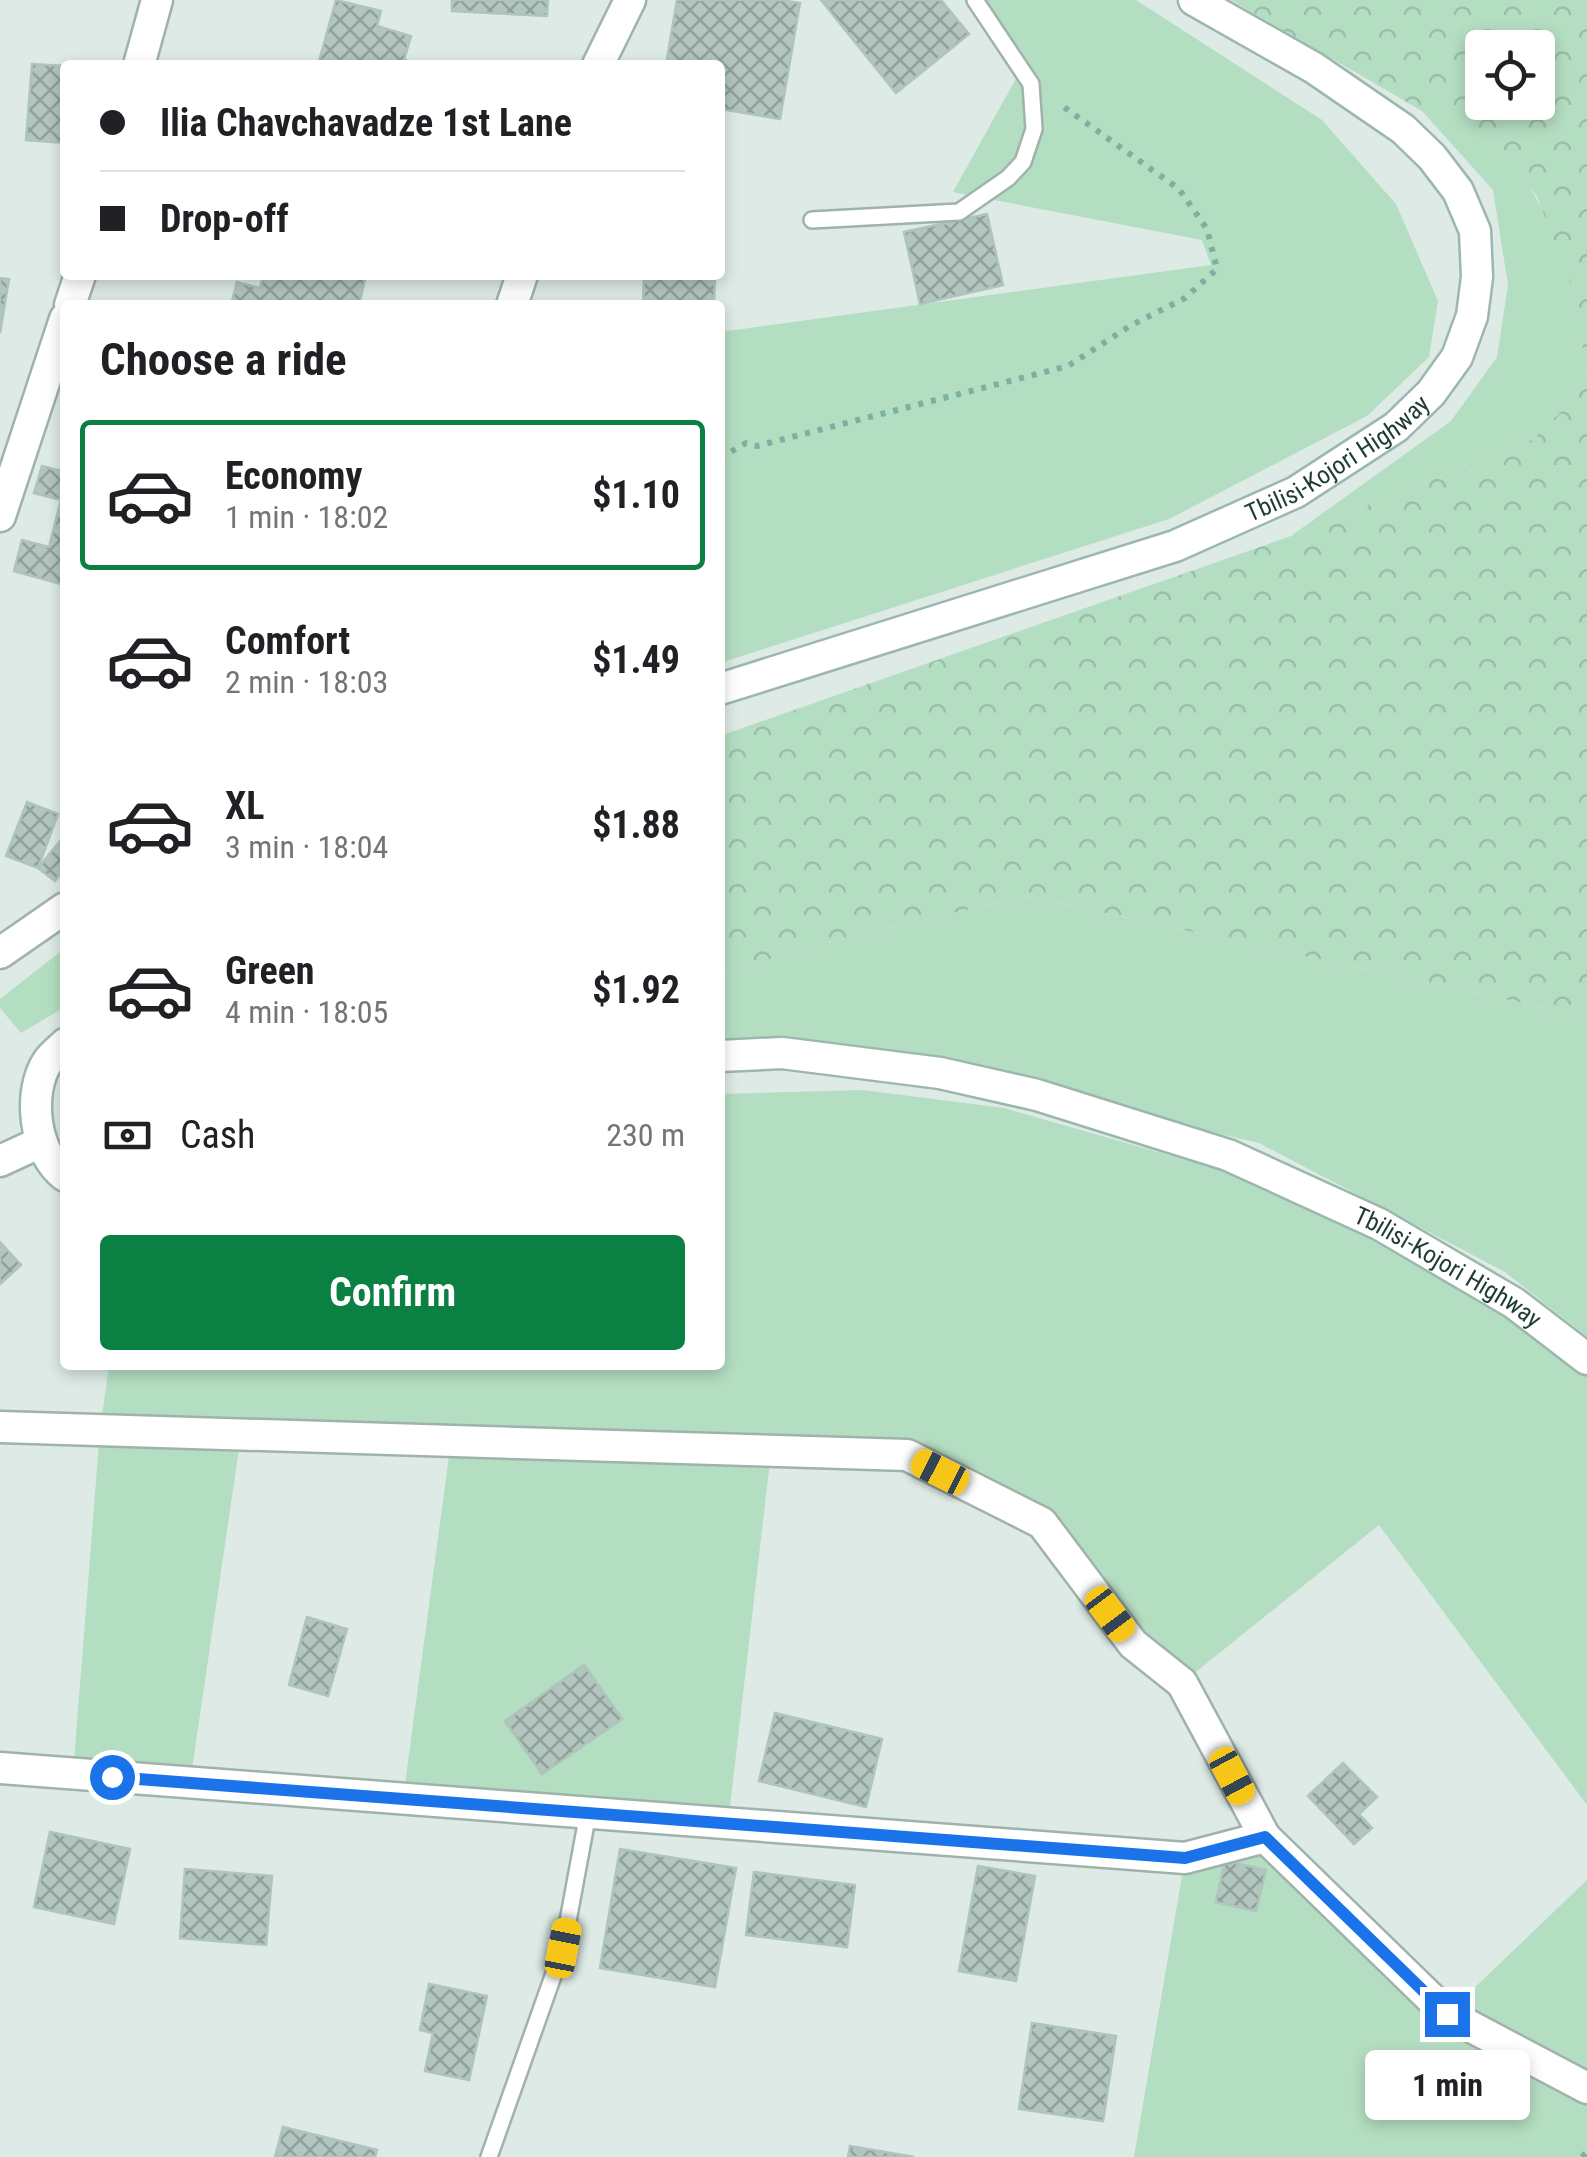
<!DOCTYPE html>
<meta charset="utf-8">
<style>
:root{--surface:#fff;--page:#f2f2f2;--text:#202124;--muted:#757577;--line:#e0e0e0;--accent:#0b8043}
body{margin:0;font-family:"Roboto Condensed",sans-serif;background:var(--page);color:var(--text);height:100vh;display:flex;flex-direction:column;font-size:38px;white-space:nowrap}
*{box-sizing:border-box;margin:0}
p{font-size:32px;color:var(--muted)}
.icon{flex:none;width:55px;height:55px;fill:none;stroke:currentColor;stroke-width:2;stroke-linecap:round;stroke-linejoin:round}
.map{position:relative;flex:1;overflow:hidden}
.sheet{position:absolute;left:60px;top:300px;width:665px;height:1070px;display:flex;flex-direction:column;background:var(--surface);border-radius:10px;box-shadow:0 5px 15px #0003}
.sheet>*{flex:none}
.hud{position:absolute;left:60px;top:60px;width:665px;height:220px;border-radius:10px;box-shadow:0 5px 15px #0003;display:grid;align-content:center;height:220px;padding:0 40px;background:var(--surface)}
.fabs{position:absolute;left:1465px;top:30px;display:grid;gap:20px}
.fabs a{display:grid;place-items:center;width:90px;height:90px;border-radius:10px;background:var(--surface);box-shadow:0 5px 15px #0003;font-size:50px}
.end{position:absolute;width:45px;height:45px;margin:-22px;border:12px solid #1a73e8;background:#fff;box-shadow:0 0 0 5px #fff}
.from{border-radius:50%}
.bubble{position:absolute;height:70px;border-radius:10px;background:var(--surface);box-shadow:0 5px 15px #0003;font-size:32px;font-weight:700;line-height:70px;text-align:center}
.car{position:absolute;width:30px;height:60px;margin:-30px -15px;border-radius:12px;box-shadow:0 0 8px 2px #0007;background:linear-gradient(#f5c518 24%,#345 0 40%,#f5c518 0 76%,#345 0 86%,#f5c518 0)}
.hud b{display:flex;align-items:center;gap:35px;height:95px;font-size:38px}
.hud b+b{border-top:2px solid var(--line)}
.hud i{width:25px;height:25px;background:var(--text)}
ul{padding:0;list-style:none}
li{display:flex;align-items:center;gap:30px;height:150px;margin:0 20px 15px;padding:0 20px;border:5px solid transparent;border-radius:10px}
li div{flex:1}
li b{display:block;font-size:38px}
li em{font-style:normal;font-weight:700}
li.selected{border-color:var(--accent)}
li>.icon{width:90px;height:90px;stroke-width:1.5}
h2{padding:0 40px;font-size:45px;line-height:120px}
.pay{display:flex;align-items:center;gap:25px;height:110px;padding:0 40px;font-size:38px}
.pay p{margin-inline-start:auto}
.cta{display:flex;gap:20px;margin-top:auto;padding:20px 40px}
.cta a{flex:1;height:115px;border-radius:10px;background:var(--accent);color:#fff;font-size:40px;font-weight:700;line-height:115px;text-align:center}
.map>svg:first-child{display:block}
.green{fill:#b4dec1}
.forest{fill:url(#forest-crowns);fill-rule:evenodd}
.building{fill:url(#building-cross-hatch);stroke:#afc4bc;stroke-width:2.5}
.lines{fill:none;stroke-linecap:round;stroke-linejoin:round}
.lane-casing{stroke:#a0b2ac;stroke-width:20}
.street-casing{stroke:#a0b2ac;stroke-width:35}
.secondary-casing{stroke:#9cb7ae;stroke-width:35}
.path{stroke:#7bb1a2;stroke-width:6;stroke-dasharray:5 8;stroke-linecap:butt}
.lane{stroke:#fff;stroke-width:15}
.street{stroke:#fff;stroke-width:30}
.secondary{stroke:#fff;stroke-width:30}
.route{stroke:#1a73e8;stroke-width:12}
.labels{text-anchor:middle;stroke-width:9;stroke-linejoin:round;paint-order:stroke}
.street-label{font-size:25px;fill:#1e3b34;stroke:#edf7f3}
</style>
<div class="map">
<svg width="1587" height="2157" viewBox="0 0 1587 2157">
<defs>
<pattern id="forest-crowns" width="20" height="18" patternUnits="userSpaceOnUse" patternTransform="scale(2.5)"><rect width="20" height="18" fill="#b4dec1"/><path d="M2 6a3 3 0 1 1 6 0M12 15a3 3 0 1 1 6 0" fill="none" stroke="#9abfa6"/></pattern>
<pattern id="building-cross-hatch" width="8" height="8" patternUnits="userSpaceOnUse" patternTransform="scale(2.5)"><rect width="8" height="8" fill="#b2c5be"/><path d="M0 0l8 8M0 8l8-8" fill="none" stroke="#90a19b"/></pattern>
</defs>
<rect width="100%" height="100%" fill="#ddeae5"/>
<g class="green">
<path d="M964,0H1136L1322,120L1396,204L1438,301L1429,357L1367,416L1169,519L720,663V332L1211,265L1202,240L953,192L1018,75Z"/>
<path d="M1422,111C1443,120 1476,127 1493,142C1551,195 1587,307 1587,385L1535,439L1291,536L1451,421L1497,357L1508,285L1493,190Z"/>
<path d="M1027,896L1587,1017V1337L1505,1272L1259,1143L940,1068L720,1049V976L802,948Z"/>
<path d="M65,948V1007L21,1033L0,1008V999Z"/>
<path d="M863,1090L1004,1108L1224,1171L1379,1239L1509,1311L1587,1365V1805L1379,1525L1182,1683L1042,1523L907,1455L771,1452L728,1824L403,1799L451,1441L241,1435L190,1783L73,1774L100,1430L109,1365H720V1094Z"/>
<path d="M1265,1837L1447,2014L1587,1880V2157H1134L1185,1858Z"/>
</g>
<g class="forest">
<path d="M1231,0H1587V373L1573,290L1537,196L1491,140L1422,111ZM1482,48H1538V102H1482Z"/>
<path d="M1587,385V1017L1027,896L802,948L720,976V736L1291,536L1534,439Z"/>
</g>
<g class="building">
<path d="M336,0L381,11L377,26L411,36L404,60L421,65H318Z"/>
<path d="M452,0H548L547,16L452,11Z"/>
<path d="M677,0H780L800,3L780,119L720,109V65H666Z"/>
<path d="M821,0H941L969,34L896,93Z"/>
<path d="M32,64L65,66V143L26,140Z"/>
<path d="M987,214L1003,285L920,304L904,232Z"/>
<path d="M263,275H366L359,305H231L237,282L260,288Z"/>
<path d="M644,275H715L714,305H643Z"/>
<path d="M0,278L9,279L0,333Z"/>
<path d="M42,466L65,472V577L61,584L14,571L22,540L49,547L61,500L34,493Z"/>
<path d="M27,802L58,814L38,868L6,856Z"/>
<path d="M65,835V868L55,881L38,868Z"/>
<path d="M0,1242L21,1265L0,1284Z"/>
<path d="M307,1617L347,1629L328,1696L289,1685Z"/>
<path d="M584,1665L622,1719L542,1774L505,1721Z"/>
<path d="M775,1713L882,1739L866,1807L759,1781Z"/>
<path d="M1343,1763L1377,1797L1359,1814L1372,1828L1354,1844L1308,1796Z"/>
<path d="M50,1832L130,1849L114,1924L34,1907Z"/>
<path d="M620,1849L736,1868L715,1987L600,1968Z"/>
<path d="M1225,1861L1266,1870L1256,1911L1216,1902Z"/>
<path d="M978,1866L1035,1876L1016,1981L959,1971Z"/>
<path d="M185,1869L272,1876L266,1945L180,1938Z"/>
<path d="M754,1872L855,1885L847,1947L746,1935Z"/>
<path d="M429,1984L487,1996L469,2080L425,2071L433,2033L420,2030Z"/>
<path d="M1032,2023L1116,2036L1103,2121L1019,2109Z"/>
<path d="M283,2127L377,2150L375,2157H275Z"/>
<path d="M850,2146L914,2157H848Z"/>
</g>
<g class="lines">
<defs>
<g id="lane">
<path d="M812,220L959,212L1008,178L1023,162L1034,129L1031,84L975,0"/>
<path d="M489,2157L563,1948L588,1813"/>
</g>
<g id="street">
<path d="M139,65L157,0"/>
<path d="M598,65L630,0"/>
<path d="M70,305L80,275"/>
<path d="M512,305L522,275"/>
<path d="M0,516L65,319"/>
<path d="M0,953L65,908"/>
<path d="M0,1161L41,1142"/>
<path d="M0,1427L907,1455L1042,1523L1133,1644L1182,1683L1265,1837L1447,2014L1587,2088"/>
<path d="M0,1768L1185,1858L1265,1837"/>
</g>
<g id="secondary">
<path id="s1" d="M720,689L1175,546L1296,492L1396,427L1431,393L1457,357L1472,316L1477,277L1475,231L1458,191L1432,157L1403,129L1314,68L1194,0"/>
<path d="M65,1044C60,1049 52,1055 48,1061C27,1092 34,1153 65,1176"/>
<path id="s2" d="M720,1056L782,1053L940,1073L1037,1095L1228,1155L1379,1224L1514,1303L1587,1359"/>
</g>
</defs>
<use href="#lane" class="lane-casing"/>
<use href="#street" class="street-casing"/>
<use href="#secondary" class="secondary-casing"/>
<g class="path">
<path d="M720,458L746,443L757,446L1068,366L1130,326L1185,298L1217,269L1207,229L1179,189L1061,105"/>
<path d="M1582,2157L1587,2152"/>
</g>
<use href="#lane" class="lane"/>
<use href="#street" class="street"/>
<use href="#secondary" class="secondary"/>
</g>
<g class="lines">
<path class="route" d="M112,1777L1185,1858L1265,1837L1447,2014"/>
</g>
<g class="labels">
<g class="street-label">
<text dy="9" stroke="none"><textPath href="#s1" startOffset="662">Tbilisi-Kojori Highway</textPath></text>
<text dy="9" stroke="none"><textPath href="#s2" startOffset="768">Tbilisi-Kojori Highway</textPath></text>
</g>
</g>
</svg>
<div class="fabs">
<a><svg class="icon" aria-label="locate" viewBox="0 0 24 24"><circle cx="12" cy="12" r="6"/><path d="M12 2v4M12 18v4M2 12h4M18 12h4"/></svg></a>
</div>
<i class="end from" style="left:112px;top:1777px"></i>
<i class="end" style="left:1447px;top:2014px"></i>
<div class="bubble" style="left:1365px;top:2050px;width:165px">1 min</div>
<i class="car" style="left:940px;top:1472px;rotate:297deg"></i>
<i class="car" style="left:1110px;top:1614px;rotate:143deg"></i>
<i class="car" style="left:1232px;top:1776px;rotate:152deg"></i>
<i class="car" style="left:563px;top:1948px;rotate:11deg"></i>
<div class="hud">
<b><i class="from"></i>Ilia Chavchavadze 1st Lane</b>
<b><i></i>Drop-off</b>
</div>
<section class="sheet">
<h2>Choose a ride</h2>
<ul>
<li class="selected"><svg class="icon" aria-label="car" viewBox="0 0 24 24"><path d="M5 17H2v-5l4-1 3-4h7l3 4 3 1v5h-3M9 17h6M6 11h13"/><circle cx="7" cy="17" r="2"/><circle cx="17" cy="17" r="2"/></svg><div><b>Economy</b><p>1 min · 18:02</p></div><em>$1.10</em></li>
<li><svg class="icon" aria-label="car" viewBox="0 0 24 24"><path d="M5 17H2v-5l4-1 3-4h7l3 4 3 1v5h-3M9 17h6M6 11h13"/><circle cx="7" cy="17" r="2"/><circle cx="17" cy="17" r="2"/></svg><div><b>Comfort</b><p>2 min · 18:03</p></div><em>$1.49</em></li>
<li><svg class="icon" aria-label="car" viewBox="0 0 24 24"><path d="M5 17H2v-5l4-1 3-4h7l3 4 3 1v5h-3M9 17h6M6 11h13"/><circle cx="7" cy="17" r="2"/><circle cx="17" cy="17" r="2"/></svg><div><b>XL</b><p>3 min · 18:04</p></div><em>$1.88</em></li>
<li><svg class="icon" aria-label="car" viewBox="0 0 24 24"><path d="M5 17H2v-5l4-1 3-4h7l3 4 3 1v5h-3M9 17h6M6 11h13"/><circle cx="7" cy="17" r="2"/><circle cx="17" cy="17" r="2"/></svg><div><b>Green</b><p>4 min · 18:05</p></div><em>$1.92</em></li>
</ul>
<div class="pay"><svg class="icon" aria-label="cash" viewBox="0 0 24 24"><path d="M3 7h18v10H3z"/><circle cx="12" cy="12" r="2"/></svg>Cash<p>230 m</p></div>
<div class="cta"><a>Confirm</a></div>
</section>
</div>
